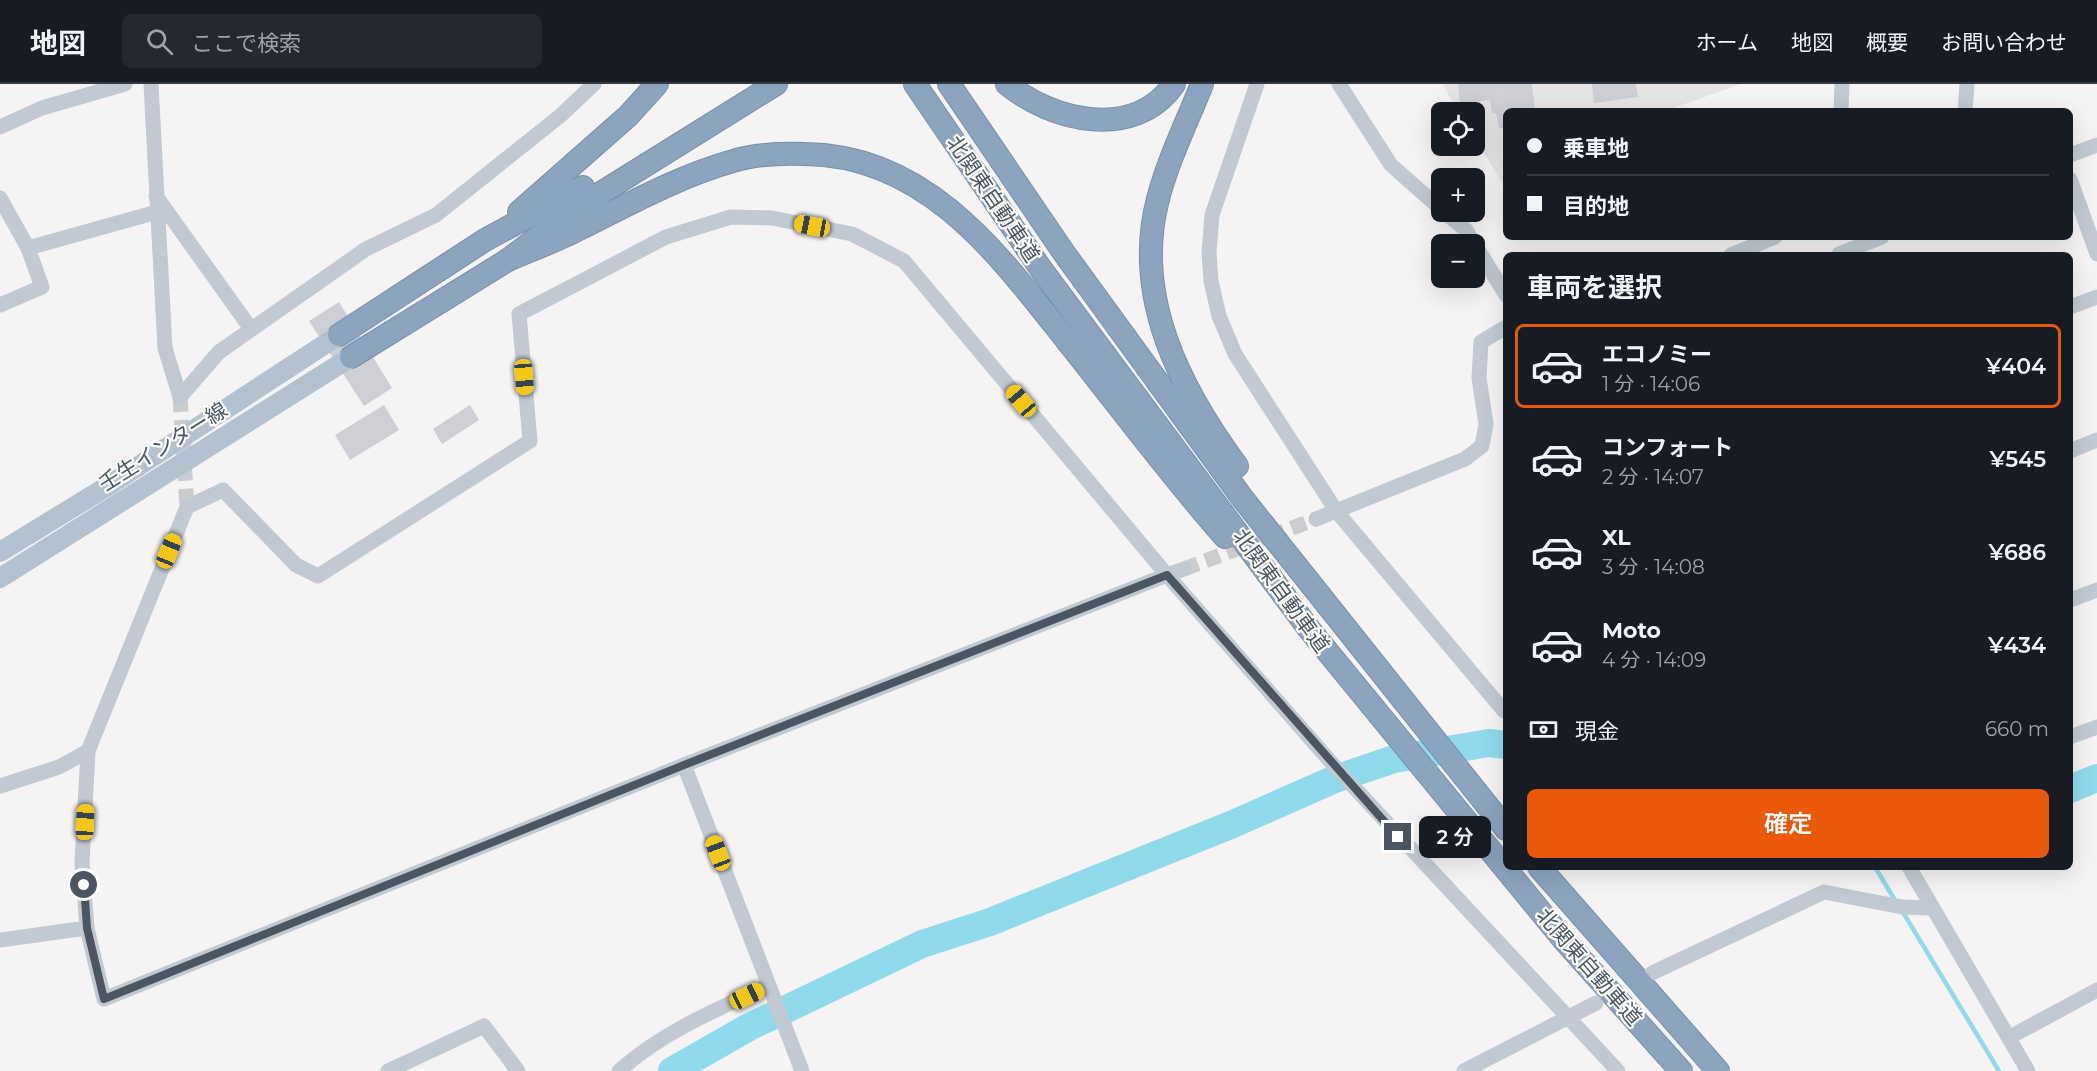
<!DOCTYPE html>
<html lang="ja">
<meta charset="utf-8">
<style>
:root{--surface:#171b24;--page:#242831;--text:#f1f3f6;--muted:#9ea1a6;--line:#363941;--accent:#ea580c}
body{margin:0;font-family:Montserrat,"Noto Sans JP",sans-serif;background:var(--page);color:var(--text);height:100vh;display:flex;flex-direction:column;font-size:22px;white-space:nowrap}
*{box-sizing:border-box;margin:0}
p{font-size:20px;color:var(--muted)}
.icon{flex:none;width:33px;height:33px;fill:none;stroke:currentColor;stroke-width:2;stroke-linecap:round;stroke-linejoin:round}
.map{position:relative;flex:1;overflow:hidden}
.details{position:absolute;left:1503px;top:168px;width:570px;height:618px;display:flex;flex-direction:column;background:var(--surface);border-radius:9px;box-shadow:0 6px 24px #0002}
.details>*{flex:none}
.banner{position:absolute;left:1503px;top:24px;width:570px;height:132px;border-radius:9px;box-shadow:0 6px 24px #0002;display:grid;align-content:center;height:132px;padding:0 24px;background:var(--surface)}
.fabs{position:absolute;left:1431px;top:18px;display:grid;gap:12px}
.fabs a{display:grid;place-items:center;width:54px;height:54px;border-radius:9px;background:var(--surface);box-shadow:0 6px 24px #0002;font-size:30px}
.end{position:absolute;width:27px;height:27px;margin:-14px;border:8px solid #4a5661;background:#fff;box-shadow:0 0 0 3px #fff}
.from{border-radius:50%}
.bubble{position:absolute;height:42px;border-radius:9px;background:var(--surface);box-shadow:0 6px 24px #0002;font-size:20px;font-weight:600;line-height:42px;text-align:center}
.car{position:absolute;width:18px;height:36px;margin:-18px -9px;border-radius:8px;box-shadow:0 0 4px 2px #0007;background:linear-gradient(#f5c518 24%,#345 0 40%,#f5c518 0 76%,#345 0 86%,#f5c518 0)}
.banner b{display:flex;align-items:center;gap:21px;height:57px;font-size:22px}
.banner b+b{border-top:2px solid var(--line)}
.banner i{width:15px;height:15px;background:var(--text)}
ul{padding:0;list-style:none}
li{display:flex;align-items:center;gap:18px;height:84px;margin:0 12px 9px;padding:0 12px;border:3px solid transparent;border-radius:9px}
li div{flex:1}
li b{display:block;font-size:22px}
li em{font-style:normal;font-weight:600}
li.active{border-color:var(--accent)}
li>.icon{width:54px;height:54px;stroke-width:1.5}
h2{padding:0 24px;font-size:27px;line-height:72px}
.pay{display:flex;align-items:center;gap:15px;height:66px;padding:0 24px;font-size:22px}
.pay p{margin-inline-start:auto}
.cta{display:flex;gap:12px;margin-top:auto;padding:12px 24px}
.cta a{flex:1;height:69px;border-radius:9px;background:var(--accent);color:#fff;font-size:24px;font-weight:600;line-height:69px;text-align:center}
header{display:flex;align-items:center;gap:36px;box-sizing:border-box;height:84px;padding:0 30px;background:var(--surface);border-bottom:2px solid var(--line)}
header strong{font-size:28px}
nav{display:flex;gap:33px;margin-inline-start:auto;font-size:21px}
.search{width:420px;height:54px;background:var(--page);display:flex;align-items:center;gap:15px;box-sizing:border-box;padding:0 21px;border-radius:9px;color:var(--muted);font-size:22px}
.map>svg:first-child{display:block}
.education{fill:#e6e4e5}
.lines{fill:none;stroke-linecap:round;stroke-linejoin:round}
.stream{stroke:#90daee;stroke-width:4.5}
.river{stroke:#90daee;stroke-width:28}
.building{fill:#cdcfd5}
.minor-tunnel{stroke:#caccce;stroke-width:15;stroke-dasharray:15 8;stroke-linecap:butt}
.highway-casing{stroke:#7690ad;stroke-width:24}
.minor{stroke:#c1cad2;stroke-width:15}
.major{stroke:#b3c2d1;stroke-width:20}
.highway{stroke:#8ba5c1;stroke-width:22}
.route{stroke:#4a5661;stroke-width:8}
.labels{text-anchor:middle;stroke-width:4.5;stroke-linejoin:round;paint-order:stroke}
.street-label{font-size:21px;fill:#4a5661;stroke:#fff}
</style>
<header>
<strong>地図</strong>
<div class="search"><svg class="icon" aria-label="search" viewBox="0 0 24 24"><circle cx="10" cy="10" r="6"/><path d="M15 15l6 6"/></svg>ここで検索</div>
<nav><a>ホーム</a><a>地図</a><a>概要</a><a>お問い合わせ</a></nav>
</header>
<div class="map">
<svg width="2097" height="987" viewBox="0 0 2097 987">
<rect width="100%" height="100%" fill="#f5f3f3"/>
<path class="education" d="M1443,0H1741L1665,27H1506V104L1475,56L1474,28H1457Z"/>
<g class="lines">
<g class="stream">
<path d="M1875,783L1896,818"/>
<path d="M1901,825L1999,987"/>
</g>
<g class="river">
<path d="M2070,705L2097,694"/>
<path d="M672,987L749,943L922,860L990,838L1233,740L1335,695L1394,675L1489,659L1506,661"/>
</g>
</g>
<g class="building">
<path d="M1458,0H1532L1535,27H1506V44H1499L1496,29L1492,30L1490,16L1460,20Z"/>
<path d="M1592,0H1636L1638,13L1594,19Z"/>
<path d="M339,218L392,304L364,322L309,237Z"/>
<path d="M384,321L399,346L350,376L335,351Z"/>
<path d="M470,321L479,336L442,360L433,345Z"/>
</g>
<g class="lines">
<g class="minor-tunnel">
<path d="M180,313L187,423"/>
<path d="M1184,485L1316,435"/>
</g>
<defs>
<g id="highway">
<path d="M915,0L1041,185L1309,545L1563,855L1681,987"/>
<path d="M949,0L1064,169L1243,415L1506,745"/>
<path d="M1007,0C1052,37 1134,57 1174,0"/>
<path d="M1202,0C1187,38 1168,76 1158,115C1132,213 1181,306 1237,382"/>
<path d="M519,128L628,32L657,0"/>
<path d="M508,176C533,165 559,156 583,143C631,119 680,92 733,77C756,70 781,69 805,70C927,71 999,171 1068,258C1120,323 1170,391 1225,453"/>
<path d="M339,251L485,156L583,103"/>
<path d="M351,273L508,176L572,127L776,0"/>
<path d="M1539,783L1718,987"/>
</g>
</defs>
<use href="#highway" class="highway-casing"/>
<g class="minor">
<path d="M151,0L165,264L180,313"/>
<path d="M1257,0L1212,131L1209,169L1211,197L1219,232L1235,270L1337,428L1504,627"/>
<path d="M1339,0L1391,81L1442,126"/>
<path d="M1841,27L1842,0"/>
<path d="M1965,27L1967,0"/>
<path d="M0,43L42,24L125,0"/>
<path d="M2070,71L2097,61"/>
<path d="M2070,95L2097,170"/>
<path d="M156,112L251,245"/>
<path d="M0,114L28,164L42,203L0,221"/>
<path d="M1444,128L1466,146L1506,211"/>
<path d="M28,164L157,128"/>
<path d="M1839,170L1882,153"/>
<path d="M1731,171L1775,153"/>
<path d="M2070,223L2097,213"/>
<path d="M180,313L219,268L366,165L436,131L560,32L594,0"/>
<path d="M2070,367L2097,356"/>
<path d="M1316,435L1465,375L1482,362L1486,340L1479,294L1481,258L1506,243"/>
<path d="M1184,485L1167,491L684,681L104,915L87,844L82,779L88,667L187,423L223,406L296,481L318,492L530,357L519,230L666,153L731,133L772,134L852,150L904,177L1167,491L1337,685L1618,987"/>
<path d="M2070,516L2097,506"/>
<path d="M2070,653L2097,643"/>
<path d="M684,681L802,987"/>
<path d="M0,702L59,683L88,667"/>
<path d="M1909,783L2028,987"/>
<path d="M0,856L87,844"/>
<path d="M1652,889L1824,808L1902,823L1932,824"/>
<path d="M2010,953L2097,906"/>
<path d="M388,987L484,942L518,987"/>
<path d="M619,987C661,949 717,925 768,902"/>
<path d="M1464,987L1596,919"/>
</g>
<g class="major">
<path d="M0,468L111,400L339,251"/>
<path d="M0,494L351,273"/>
</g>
<use href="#highway" class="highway"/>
</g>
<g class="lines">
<path class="route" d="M84,801L87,844L104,915L684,681L1167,491L1398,753"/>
</g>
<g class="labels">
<g class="street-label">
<text transform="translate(993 115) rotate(56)" y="7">北関東自動車道</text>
<text transform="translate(163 363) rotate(-32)" y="7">壬生インター線</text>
<text transform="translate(1281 507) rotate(54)" y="7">北関東自動車道</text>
<text transform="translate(1589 883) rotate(49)" y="7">北関東自動車道</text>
</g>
</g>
</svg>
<div class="fabs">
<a><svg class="icon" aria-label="locate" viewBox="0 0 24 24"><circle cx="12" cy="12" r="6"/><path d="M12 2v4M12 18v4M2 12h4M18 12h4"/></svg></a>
<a>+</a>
<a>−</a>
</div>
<i class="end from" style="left:84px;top:801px"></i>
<i class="end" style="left:1398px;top:753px"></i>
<div class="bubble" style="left:1419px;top:732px;width:72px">2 分</div>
<i class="car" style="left:812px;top:142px;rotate:281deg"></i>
<i class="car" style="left:524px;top:293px;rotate:175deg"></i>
<i class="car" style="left:1021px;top:317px;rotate:320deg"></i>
<i class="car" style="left:169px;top:467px;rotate:22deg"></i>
<i class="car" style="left:85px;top:738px;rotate:3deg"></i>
<i class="car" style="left:718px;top:769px;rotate:339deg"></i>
<i class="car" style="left:747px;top:912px;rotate:65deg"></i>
<div class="banner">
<b><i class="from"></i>乗車地</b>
<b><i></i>目的地</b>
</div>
<section class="details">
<h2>車両を選択</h2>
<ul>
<li class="active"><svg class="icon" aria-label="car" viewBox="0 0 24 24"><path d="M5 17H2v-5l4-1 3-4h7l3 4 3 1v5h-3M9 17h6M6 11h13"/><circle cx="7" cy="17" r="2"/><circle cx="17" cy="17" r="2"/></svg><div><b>エコノミー</b><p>1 分 · 14:06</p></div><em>¥404</em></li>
<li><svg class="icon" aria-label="car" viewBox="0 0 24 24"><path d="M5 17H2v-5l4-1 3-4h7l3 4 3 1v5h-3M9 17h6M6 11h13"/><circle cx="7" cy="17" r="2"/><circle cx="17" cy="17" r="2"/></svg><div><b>コンフォート</b><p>2 分 · 14:07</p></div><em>¥545</em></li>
<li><svg class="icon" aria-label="car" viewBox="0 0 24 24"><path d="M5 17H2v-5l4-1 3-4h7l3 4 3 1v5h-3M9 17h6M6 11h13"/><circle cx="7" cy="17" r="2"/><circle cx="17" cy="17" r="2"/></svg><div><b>XL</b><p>3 分 · 14:08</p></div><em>¥686</em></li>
<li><svg class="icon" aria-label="car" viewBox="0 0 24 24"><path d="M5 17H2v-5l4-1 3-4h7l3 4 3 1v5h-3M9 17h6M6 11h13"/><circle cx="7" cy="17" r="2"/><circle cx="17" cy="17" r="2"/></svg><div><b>Moto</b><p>4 分 · 14:09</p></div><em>¥434</em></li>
</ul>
<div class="pay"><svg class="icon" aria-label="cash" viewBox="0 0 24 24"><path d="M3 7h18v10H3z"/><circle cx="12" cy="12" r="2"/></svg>現金<p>660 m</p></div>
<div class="cta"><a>確定</a></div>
</section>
</div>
